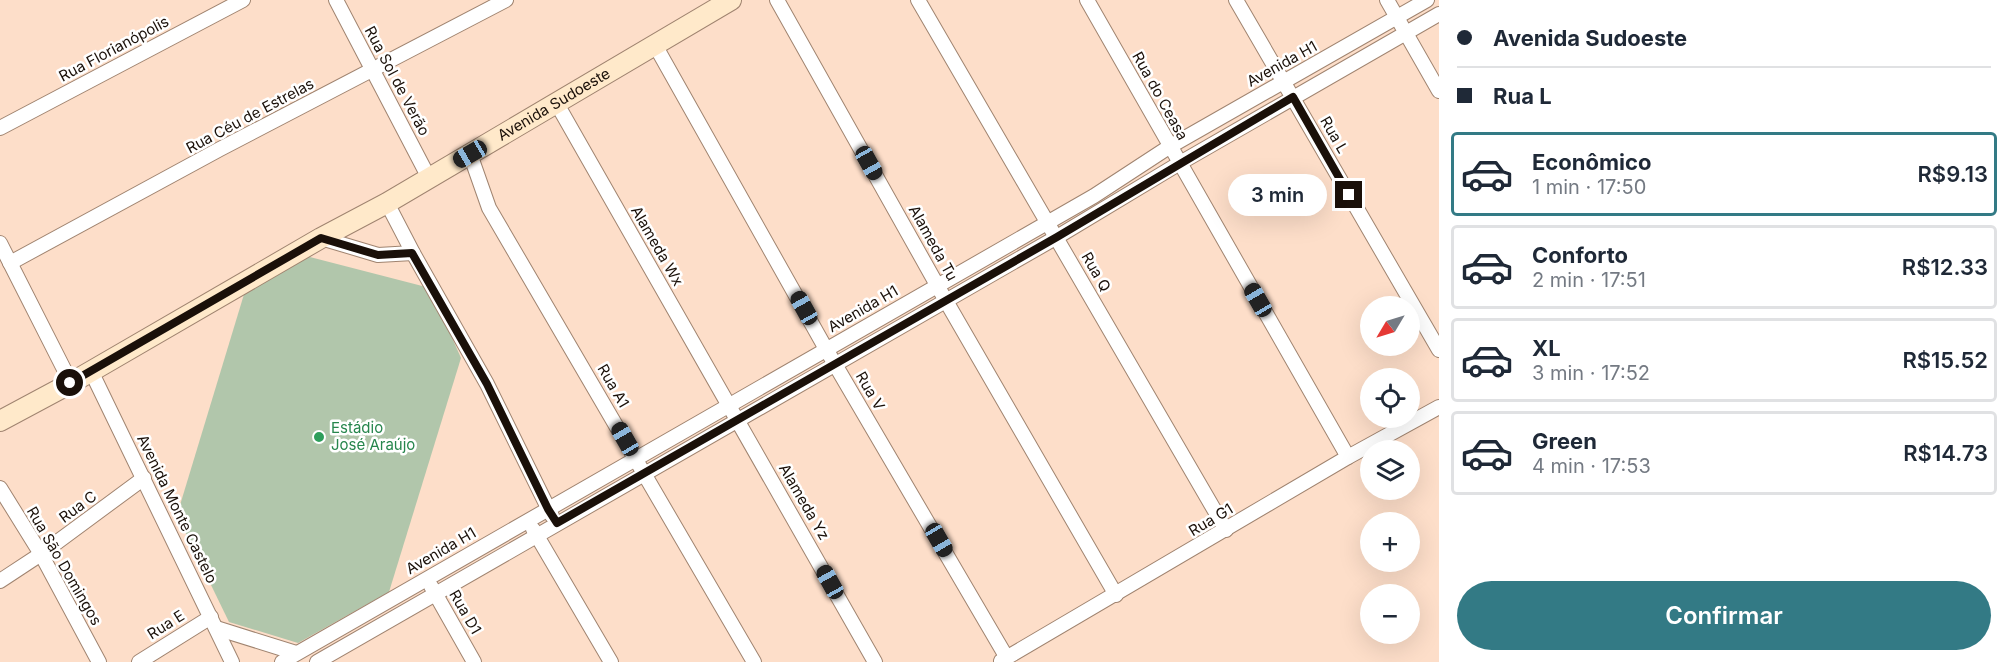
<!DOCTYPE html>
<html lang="pt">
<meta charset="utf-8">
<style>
:root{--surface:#fff;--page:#f6f6f7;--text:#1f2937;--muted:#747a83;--line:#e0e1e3;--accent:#337a85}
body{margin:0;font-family:Inter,sans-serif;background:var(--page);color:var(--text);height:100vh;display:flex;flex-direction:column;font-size:22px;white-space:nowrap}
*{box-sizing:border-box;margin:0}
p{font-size:20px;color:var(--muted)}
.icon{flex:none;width:33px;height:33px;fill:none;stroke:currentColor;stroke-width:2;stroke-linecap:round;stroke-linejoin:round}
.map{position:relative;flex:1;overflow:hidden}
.details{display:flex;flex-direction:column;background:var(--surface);width:570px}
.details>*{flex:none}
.top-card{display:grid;align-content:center;height:132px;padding:0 18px;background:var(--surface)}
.needle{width:39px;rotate:232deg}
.tools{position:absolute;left:1360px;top:296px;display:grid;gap:12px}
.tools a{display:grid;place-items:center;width:60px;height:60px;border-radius:50%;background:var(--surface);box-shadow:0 6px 24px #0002;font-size:30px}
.end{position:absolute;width:27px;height:27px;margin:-14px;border:8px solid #1a1009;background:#fff;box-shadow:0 0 0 3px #fff}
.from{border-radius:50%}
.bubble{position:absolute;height:42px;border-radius:21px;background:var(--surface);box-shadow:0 6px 24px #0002;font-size:20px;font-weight:600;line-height:42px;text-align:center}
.car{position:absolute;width:18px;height:36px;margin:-18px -9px;border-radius:8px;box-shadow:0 0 4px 2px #0007;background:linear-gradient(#222 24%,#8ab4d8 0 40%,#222 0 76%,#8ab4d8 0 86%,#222 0)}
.top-card b{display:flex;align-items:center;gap:21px;height:57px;font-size:22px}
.top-card b+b{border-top:2px solid var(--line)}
.top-card i{width:15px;height:15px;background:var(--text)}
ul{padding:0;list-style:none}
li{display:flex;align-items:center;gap:18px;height:84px;margin:0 12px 9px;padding:0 6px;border:3px solid var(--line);border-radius:6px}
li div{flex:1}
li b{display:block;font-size:22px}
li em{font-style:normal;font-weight:600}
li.selected{border-color:var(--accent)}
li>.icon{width:54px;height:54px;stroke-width:1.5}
.action{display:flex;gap:12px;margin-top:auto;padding:12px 18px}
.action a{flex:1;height:69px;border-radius:36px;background:var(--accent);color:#fff;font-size:24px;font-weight:600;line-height:69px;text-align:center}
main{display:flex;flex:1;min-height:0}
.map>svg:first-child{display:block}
.green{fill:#b1c6ab}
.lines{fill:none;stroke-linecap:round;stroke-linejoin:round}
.street-casing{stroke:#a08470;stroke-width:16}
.secondary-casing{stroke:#a08470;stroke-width:22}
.street{stroke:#fff;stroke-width:14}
.secondary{stroke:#ffe9ca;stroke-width:20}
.route{stroke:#1a1009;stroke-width:8}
.leisure-dot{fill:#2e9e5b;stroke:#fff;stroke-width:2}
.labels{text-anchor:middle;stroke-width:5;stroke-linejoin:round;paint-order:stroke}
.street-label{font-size:15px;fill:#1a1009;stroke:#fff}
.leisure-label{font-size:15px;fill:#27864d;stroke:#fff;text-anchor:start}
</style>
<main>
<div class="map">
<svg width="1439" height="662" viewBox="0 0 1439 662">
<rect width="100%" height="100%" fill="#fddec9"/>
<path class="green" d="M306,256L430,288L461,358L389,592L298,643L229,622L177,515L245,291Z"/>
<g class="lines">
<defs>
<g id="street">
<path d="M336,0L429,178"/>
<path d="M777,0L946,301L1116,595"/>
<path d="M918,0L1226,530"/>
<path d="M1087,0L1348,457"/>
<path d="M1236,0L1439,350"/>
<path d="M1387,0L1439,91"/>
<path d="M655,45L826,349L1007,658"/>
<path d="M557,104L875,662"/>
<path d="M0,128L243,0"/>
<path d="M470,154L489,208L754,662"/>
<path d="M387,203L413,253L487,384L552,516"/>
<path d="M321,238L378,255L413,253"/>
<path d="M0,243L71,383"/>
<path d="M10,263L220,149L506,0"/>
<path d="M91,371L232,662"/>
<path d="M0,488L41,554L99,662"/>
<path d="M533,529L611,662"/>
<path d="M0,581L41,554L144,478"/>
<path d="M431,586L474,662"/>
<path d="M216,628L296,653"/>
<path d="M1001,661L1348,457L1439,407"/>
<path d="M139,662L211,617"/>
<path d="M282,662L1094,196L1169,147L1427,0"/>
<path d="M317,662L1057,237L1180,163L1439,14"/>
</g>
<g id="secondary">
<path id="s1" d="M0,421L71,383L321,238L387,203L731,0"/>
</g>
</defs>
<use href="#street" class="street-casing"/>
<use href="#secondary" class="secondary-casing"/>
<use href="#street" class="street"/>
<use href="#secondary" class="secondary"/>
</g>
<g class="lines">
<path class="route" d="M70,383L321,238L378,255L412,253L487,384L548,509L557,523L1057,237L1293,97L1349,195"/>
</g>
<circle class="leisure-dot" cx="319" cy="437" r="6"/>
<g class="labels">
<g class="street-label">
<text transform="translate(114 49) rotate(-28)" y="5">Rua Florianópolis</text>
<text transform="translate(1282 64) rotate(-29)" y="5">Avenida H1</text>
<text transform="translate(397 81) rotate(62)" y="5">Rua Sol de Verão</text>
<text transform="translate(1160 96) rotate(61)" y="5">Rua do Ceasa</text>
<text dy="5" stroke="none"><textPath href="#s1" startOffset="638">Avenida Sudoeste</textPath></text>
<text transform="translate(250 116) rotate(-28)" y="5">Rua Céu de Estrelas</text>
<text transform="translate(1334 135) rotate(60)" y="5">Rua L</text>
<text transform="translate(933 243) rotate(61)" y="5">Alameda Tu</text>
<text transform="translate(657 246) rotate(60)" y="5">Alameda Wx</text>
<text transform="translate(1096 272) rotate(60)" y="5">Rua Q</text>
<text transform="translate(863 309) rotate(-30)" y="5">Avenida H1</text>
<text transform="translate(613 386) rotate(60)" y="5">Rua A1</text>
<text transform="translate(870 391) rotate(60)" y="5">Rua V</text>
<text transform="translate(804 502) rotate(60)" y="5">Alameda Yz</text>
<text transform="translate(78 507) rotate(-36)" y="5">Rua C</text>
<text transform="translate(177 509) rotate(64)" y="5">Avenida Monte Castelo</text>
<text transform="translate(1211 520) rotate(-31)" y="5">Rua G1</text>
<text transform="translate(441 551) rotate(-30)" y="5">Avenida H1</text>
<text transform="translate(64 566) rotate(60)" y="5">Rua São Domingos</text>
<text transform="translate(465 612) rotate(60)" y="5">Rua D1</text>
<text transform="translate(166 625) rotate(-32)" y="5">Rua E</text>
</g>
<g class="leisure-label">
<text x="331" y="433">Estádio<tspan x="331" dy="17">José Araújo</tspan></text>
</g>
</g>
</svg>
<div class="tools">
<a><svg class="needle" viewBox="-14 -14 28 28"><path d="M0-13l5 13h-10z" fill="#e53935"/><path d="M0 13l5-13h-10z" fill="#747a83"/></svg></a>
<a><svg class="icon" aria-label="locate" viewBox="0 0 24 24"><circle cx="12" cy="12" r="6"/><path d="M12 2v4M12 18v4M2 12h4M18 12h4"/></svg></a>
<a><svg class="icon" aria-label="layers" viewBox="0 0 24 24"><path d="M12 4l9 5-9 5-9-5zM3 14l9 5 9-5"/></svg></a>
<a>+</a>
<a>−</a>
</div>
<i class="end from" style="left:70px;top:383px"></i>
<i class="end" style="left:1349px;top:195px"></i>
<div class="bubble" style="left:1228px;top:174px;width:99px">3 min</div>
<i class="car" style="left:470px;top:154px;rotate:240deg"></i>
<i class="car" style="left:869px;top:163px;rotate:151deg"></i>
<i class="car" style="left:1258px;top:300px;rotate:330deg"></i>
<i class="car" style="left:804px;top:308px;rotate:331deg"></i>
<i class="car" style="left:625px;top:439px;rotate:330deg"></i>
<i class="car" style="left:939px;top:540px;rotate:150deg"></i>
<i class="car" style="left:830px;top:582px;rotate:331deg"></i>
</div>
<section class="details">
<div class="top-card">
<b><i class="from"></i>Avenida Sudoeste</b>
<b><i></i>Rua L</b>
</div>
<ul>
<li class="selected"><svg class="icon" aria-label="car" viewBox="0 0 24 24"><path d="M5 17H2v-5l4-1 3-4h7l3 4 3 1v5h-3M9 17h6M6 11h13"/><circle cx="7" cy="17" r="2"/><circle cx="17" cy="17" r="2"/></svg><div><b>Econômico</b><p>1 min · 17:50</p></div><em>R$9.13</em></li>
<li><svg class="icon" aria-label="car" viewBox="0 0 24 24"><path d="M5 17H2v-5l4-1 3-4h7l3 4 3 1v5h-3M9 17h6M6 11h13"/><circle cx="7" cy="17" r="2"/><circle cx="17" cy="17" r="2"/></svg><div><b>Conforto</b><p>2 min · 17:51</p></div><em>R$12.33</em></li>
<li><svg class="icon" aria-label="car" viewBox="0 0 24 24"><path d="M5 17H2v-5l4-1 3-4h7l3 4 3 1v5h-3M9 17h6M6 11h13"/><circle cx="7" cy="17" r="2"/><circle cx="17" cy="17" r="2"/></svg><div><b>XL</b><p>3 min · 17:52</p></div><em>R$15.52</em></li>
<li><svg class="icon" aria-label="car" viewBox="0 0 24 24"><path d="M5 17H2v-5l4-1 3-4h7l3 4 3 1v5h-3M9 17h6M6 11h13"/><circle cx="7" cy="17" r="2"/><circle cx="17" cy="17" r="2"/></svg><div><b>Green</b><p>4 min · 17:53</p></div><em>R$14.73</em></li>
</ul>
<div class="action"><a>Confirmar</a></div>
</section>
</main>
